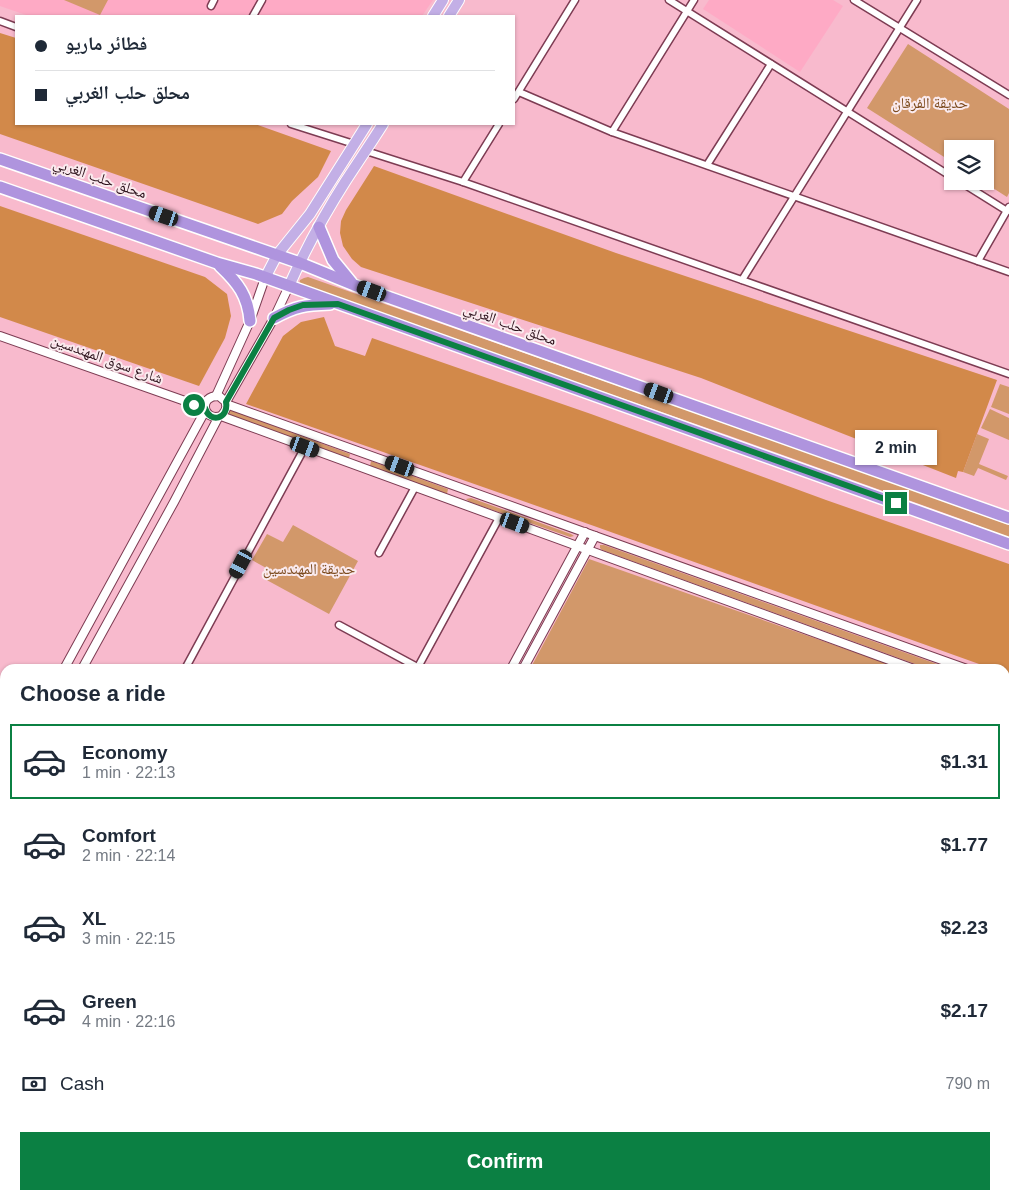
<!DOCTYPE html>
<meta charset="utf-8">
<style>
:root{--surface:#fff;--page:#f6f6f7;--text:#1f2937;--muted:#747a83;--line:#e0e1e3;--accent:#0b8043}
body{margin:0;font-family:Helvetica,"Noto Naskh Arabic",sans-serif;background:var(--page);color:var(--text);height:100vh;display:flex;flex-direction:column;font-size:19px;white-space:nowrap}
*{box-sizing:border-box;margin:0}
p{font-size:16px;color:var(--muted)}
.icon{flex:none;width:28px;height:28px;fill:none;stroke:currentColor;stroke-width:2;stroke-linecap:round;stroke-linejoin:round}
.map{position:relative;flex:1;overflow:hidden}
.sheet{position:absolute;left:0px;top:664px;width:1010px;height:536px;display:flex;flex-direction:column;background:var(--surface);border-radius:15px 15px 0 0;box-shadow:0 1px 4px #0004}
.sheet>*{flex:none}
.hud{position:absolute;left:15px;top:15px;width:500px;height:110px;border-radius:0px;box-shadow:0 1px 4px #0004;display:grid;align-content:center;height:110px;padding:0 20px;background:var(--surface)}
.buttons{position:absolute;left:944px;top:140px;display:grid;gap:10px}
.buttons a{display:grid;place-items:center;width:50px;height:50px;border-radius:0px;background:var(--surface);box-shadow:0 1px 4px #0004;font-size:25px}
.end{position:absolute;width:22px;height:22px;margin:-11px;border:6px solid #0b8043;background:#fff;box-shadow:0 0 0 2px #fff}
.from{border-radius:50%}
.bubble{position:absolute;height:35px;border-radius:0px;background:var(--surface);box-shadow:0 1px 4px #0004;font-size:16px;font-weight:700;line-height:35px;text-align:center}
.car{position:absolute;width:15px;height:30px;margin:-15px -8px;border-radius:6px;box-shadow:0 0 4px 1px #0007;background:linear-gradient(#222 24%,#8ab4d8 0 40%,#222 0 76%,#8ab4d8 0 86%,#222 0)}
.hud b{display:flex;align-items:center;gap:18px;height:48px;font-size:19px}
.hud b+b{border-top:1px solid var(--line)}
.hud i{width:12px;height:12px;background:var(--text)}
ul{padding:0;list-style:none}
li{display:flex;align-items:center;gap:15px;height:75px;margin:0 10px 8px;padding:0 10px;border:2px solid transparent;border-radius:0px}
li div{flex:1}
li b{display:block;font-size:19px}
li em{font-style:normal;font-weight:700}
li.active{border-color:var(--accent)}
li>.icon{width:45px;height:45px;stroke-width:1.5}
h2{padding:0 20px;font-size:22px;line-height:60px}
.pay{display:flex;align-items:center;gap:12px;height:55px;padding:0 20px;font-size:19px}
.pay p{margin-inline-start:auto}
.button{display:flex;gap:10px;margin-top:auto;padding:10px 20px}
.button a{flex:1;height:58px;border-radius:0px;background:var(--accent);color:#fff;font-size:20px;font-weight:700;line-height:58px;text-align:center}
.map>svg:first-child{display:block}
.built{fill:#feaac5}
.green{fill:#d2986a}
.forest{fill:#d2894a}
.lines{fill:none;stroke-linecap:round;stroke-linejoin:round}
.minor-casing{stroke:#7d3c53;stroke-width:9}
.tertiary-casing{stroke:#7d3c53;stroke-width:10}
.secondary-casing{stroke:#7d3c53;stroke-width:11}
.primary-casing{stroke:#fff;stroke-width:12}
.trunk-casing{stroke:#fff;stroke-width:14}
.minor{stroke:#fff;stroke-width:6}
.tertiary{stroke:#fff;stroke-width:8}
.secondary{stroke:#fff;stroke-width:9}
.primary{stroke:#c3afe6;stroke-width:10}
.trunk{stroke:#af94de;stroke-width:11}
.route{stroke:#0b8043;stroke-width:6}
.labels{text-anchor:middle;stroke-width:4;stroke-linejoin:round;paint-order:stroke}
.park-label{font-size:15px;fill:#7c4a1d;stroke:#faeaee}
.street-label{font-size:15px;fill:#2c111b;stroke:#faeaee}
</style>
<div class="map">
<svg width="1009" height="1199" viewBox="0 0 1009 1199">
<rect width="100%" height="100%" fill="#f8bacd"/>
<g class="built">
<path d="M0,0H433L422,16H29L0,6Z"/>
<path d="M709,0H833L843,6L800,72L703,9Z"/>
</g>
<g class="green">
<path d="M64,0H108L100,15Z"/>
<path d="M908,44L1009,109V193L1007,197L982,181H985V149H952V162L867,108Z"/>
<path d="M308,277L886,480L1009,525V538L961,519L730,436L304,287L299,284L300,280L304,278Z"/>
<path d="M1000,384L1009,387V414L991,407Z"/>
<path d="M990,409L1009,418V440L981,428Z"/>
<path d="M231,410L350,454L349,458L228,414Z"/>
<path d="M977,434L989,439L979,464L1008,476L1006,480L978,468L974,476L963,472Z"/>
<path d="M371,461L448,489L447,494L370,466Z"/>
<path d="M471,498L571,534L574,536L570,537L470,502L466,499Z"/>
<path d="M293,525L358,561L329,614L263,578L268,569L252,560L267,534L283,542Z"/>
<path d="M600,545H604L951,669H929L602,550L600,548Z"/>
<path d="M589,559L880,661L902,669H530Z"/>
<path d="M1005,708L1009,710V768L1005,776Z"/>
<path d="M468,1195H784L782,1199H476Z"/>
</g>
<g class="forest">
<path d="M0,33L16,38V124H255L331,151L318,177L292,201L282,214L258,224L0,134Z"/>
<path d="M374,166L616,253L997,380L963,472L958,471L956,478L701,378L361,267L352,259L343,246L340,233L341,221L346,210Z"/>
<path d="M0,206L205,277L227,294L231,316L225,338L199,386L0,317Z"/>
<path d="M324,317L335,346L365,356L372,338L591,414L826,500L1009,564V675L1005,673V669H993L594,526L246,404L283,336L301,322Z"/>
</g>
<g class="lines">
<defs>
<g id="minor">
<path d="M669,0L952,177"/>
<path d="M854,0L1009,95"/>
<path d="M211,6L214,0"/>
<path d="M253,16L262,0"/>
<path d="M0,21L16,27"/>
<path d="M519,92L612,132L1009,272"/>
<path d="M514,99L575,0"/>
<path d="M291,124L354,144"/>
<path d="M612,132L694,0"/>
<path d="M366,151L463,182L1009,374"/>
<path d="M707,165L771,64"/>
<path d="M959,181L1007,211"/>
<path d="M463,182L499,124"/>
<path d="M978,261L1009,207"/>
<path d="M742,280L917,0"/>
<path d="M379,553L415,487"/>
<path d="M339,625L419,668"/>
<path d="M418,667L499,518"/>
<path d="M185,669L305,447"/>
<path d="M1005,845L1009,847"/>
<path d="M1005,867L1009,859"/>
<path d="M0,998L5,988"/>
<path d="M0,1098L5,1100"/>
<path d="M1005,1115L1009,1107"/>
<path d="M0,1168L5,1170"/>
<path d="M57,1195L66,1199"/>
<path d="M204,1195L212,1199"/>
<path d="M826,1195L833,1199"/>
<path d="M49,1199L51,1195"/>
<path d="M961,1199L963,1195"/>
</g>
<g id="tertiary">
<path d="M0,336L205,408"/>
<path d="M216,396L250,321L265,278"/>
<path d="M226,402L274,318L289,286"/>
<path d="M226,404L967,669"/>
<path d="M221,416C225,412 228,408 226,402L219,396C198,395 202,422 221,416L914,669"/>
<path d="M64,669L205,411"/>
<path d="M82,669L174,502L218,418"/>
<path d="M511,669L585,532"/>
<path d="M523,669L595,536"/>
<path d="M1005,682L1009,684"/>
<path d="M1005,702L1009,703"/>
<path d="M0,786L5,777"/>
<path d="M0,820L5,811"/>
</g>
<g id="secondary">
<path d="M1005,798L1009,791"/>
<path d="M1005,826L1009,818"/>
<path d="M0,952L5,955"/>
<path d="M0,967L5,970"/>
<path d="M420,1195L428,1199"/>
<path d="M449,1195L456,1199"/>
<path d="M792,1199L795,1195"/>
<path d="M808,1199L810,1195"/>
</g>
<g id="primary">
<path d="M433,16L443,0"/>
<path d="M449,16L459,0"/>
<path d="M265,278L277,255L310,214L367,124"/>
<path d="M289,286C305,250 324,215 345,182C358,162 371,143 383,124"/>
</g>
<g id="trunk">
<path d="M0,159L300,263L354,285L1009,518"/>
<path d="M0,187L217,263L256,274L1009,544"/>
<path d="M319,227L333,260L351,282"/>
<path d="M220,266C238,283 248,296 250,321"/>
<path d="M274,318C296,306 305,305 330,304"/>
</g>
</defs>
<use href="#minor" class="minor-casing"/>
<use href="#tertiary" class="tertiary-casing"/>
<use href="#secondary" class="secondary-casing"/>
<use href="#primary" class="primary-casing"/>
<use href="#trunk" class="trunk-casing"/>
<use href="#minor" class="minor"/>
<use href="#tertiary" class="tertiary"/>
<use href="#secondary" class="secondary"/>
<use href="#primary" class="primary"/>
<use href="#trunk" class="trunk"/>
</g>
<g class="lines">
<path class="route" d="M194,405L205,408C210,424 229,419 226,402L274,318L289,310L303,305L338,304L896,503"/>
</g>
<g class="labels">
<g class="park-label">
<text x="930" y="108">حديقة الفرقان</text>
<text x="309" y="574">حديقة المهندسين</text>
</g>
<g class="street-label">
<text transform="translate(100 178) rotate(19)" y="5">محلق حلب الغربي</text>
<text transform="translate(510 324) rotate(20)" y="5">محلق حلب الغربي</text>
<text transform="translate(107 359) rotate(20)" y="5">شارع سوق المهندسين</text>
</g>
</g>
</svg>
<div class="buttons">
<a><svg class="icon" aria-label="layers" viewBox="0 0 24 24"><path d="M12 4l9 5-9 5-9-5zM3 14l9 5 9-5"/></svg></a>
</div>
<i class="end from" style="left:194px;top:405px"></i>
<i class="end" style="left:896px;top:503px"></i>
<div class="bubble" style="left:855px;top:430px;width:82px">2 min</div>
<i class="car" style="left:164px;top:216px;rotate:289deg"></i>
<i class="car" style="left:372px;top:291px;rotate:290deg"></i>
<i class="car" style="left:659px;top:393px;rotate:290deg"></i>
<i class="car" style="left:305px;top:447px;rotate:110deg"></i>
<i class="car" style="left:400px;top:466px;rotate:290deg"></i>
<i class="car" style="left:515px;top:523px;rotate:110deg"></i>
<i class="car" style="left:241px;top:564px;rotate:208deg"></i>
<div class="hud">
<b><i class="from"></i>فطائر ماريو</b>
<b><i></i>محلق حلب الغربي</b>
</div>
<section class="sheet">
<h2>Choose a ride</h2>
<ul>
<li class="active"><svg class="icon" aria-label="car" viewBox="0 0 24 24"><path d="M5 17H2v-5l4-1 3-4h7l3 4 3 1v5h-3M9 17h6M6 11h13"/><circle cx="7" cy="17" r="2"/><circle cx="17" cy="17" r="2"/></svg><div><b>Economy</b><p>1 min · 22:13</p></div><em>$1.31</em></li>
<li><svg class="icon" aria-label="car" viewBox="0 0 24 24"><path d="M5 17H2v-5l4-1 3-4h7l3 4 3 1v5h-3M9 17h6M6 11h13"/><circle cx="7" cy="17" r="2"/><circle cx="17" cy="17" r="2"/></svg><div><b>Comfort</b><p>2 min · 22:14</p></div><em>$1.77</em></li>
<li><svg class="icon" aria-label="car" viewBox="0 0 24 24"><path d="M5 17H2v-5l4-1 3-4h7l3 4 3 1v5h-3M9 17h6M6 11h13"/><circle cx="7" cy="17" r="2"/><circle cx="17" cy="17" r="2"/></svg><div><b>XL</b><p>3 min · 22:15</p></div><em>$2.23</em></li>
<li><svg class="icon" aria-label="car" viewBox="0 0 24 24"><path d="M5 17H2v-5l4-1 3-4h7l3 4 3 1v5h-3M9 17h6M6 11h13"/><circle cx="7" cy="17" r="2"/><circle cx="17" cy="17" r="2"/></svg><div><b>Green</b><p>4 min · 22:16</p></div><em>$2.17</em></li>
</ul>
<div class="pay"><svg class="icon" aria-label="cash" viewBox="0 0 24 24"><path d="M3 7h18v10H3z"/><circle cx="12" cy="12" r="2"/></svg>Cash<p>790 m</p></div>
<div class="button"><a>Confirm</a></div>
</section>
</div>
